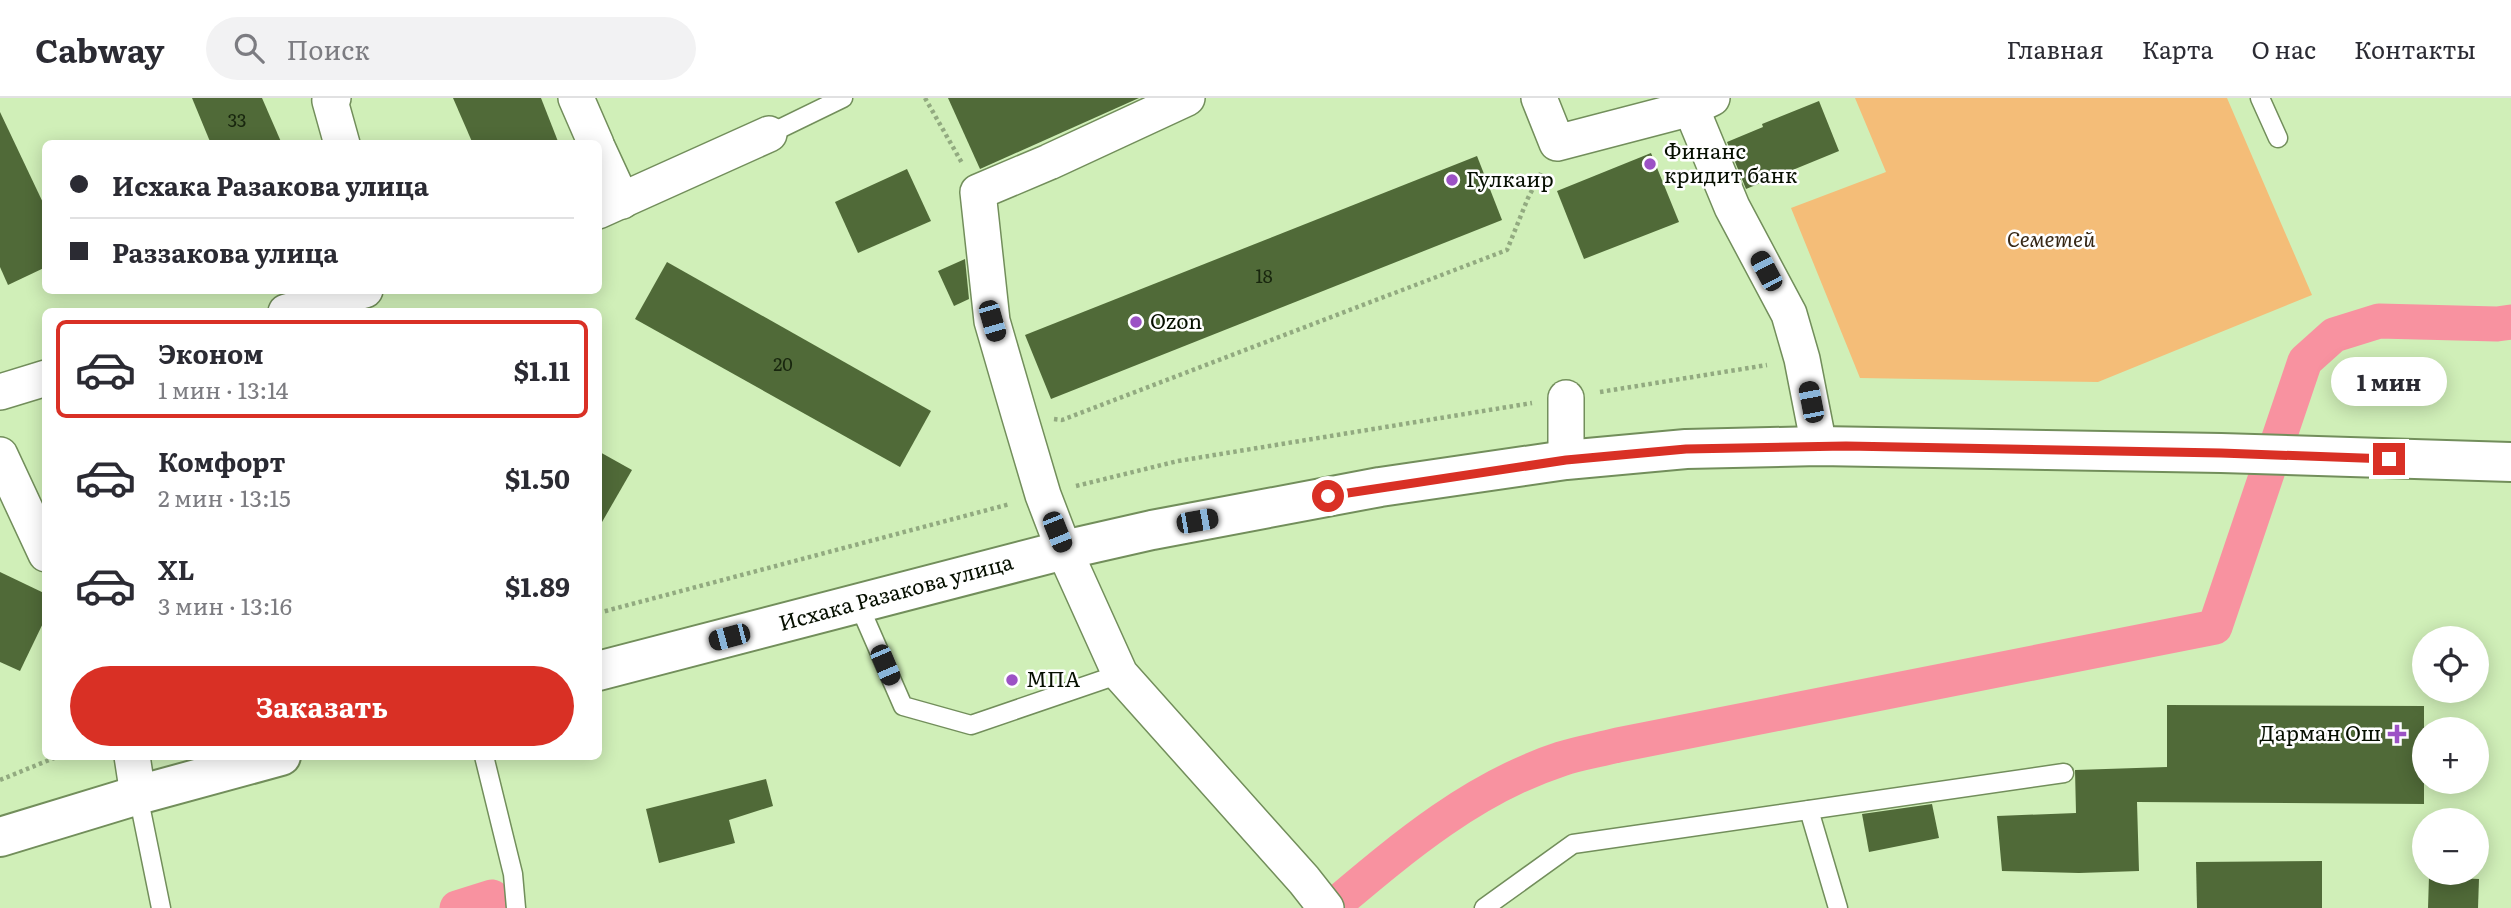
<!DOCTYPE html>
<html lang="ru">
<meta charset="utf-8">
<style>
:root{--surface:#fff;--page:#f2f2f3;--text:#2b2b33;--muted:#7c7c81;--line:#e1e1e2;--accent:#d93025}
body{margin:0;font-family:Literata,serif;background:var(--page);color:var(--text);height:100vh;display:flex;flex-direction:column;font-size:26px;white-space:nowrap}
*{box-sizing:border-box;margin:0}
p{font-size:23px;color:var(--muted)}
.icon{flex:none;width:38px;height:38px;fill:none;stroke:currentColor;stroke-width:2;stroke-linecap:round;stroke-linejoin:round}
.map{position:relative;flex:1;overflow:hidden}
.details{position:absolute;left:42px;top:210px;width:560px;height:452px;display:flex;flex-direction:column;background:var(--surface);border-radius:10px;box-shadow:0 4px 18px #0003}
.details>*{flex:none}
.top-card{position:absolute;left:42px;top:42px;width:560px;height:154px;border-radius:10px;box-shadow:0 4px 18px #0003;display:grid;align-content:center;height:154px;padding:0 28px;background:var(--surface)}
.buttons{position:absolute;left:2412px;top:528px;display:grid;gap:14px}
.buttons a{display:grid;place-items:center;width:77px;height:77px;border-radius:50%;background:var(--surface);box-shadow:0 4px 18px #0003;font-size:35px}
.end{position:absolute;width:32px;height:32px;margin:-16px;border:9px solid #d93025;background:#fff;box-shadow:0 0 0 4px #fff}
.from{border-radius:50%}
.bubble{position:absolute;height:49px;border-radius:24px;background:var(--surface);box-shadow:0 4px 18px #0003;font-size:23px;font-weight:700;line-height:49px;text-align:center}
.car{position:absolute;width:21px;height:42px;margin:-21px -10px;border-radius:9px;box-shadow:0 0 5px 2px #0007;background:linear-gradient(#222 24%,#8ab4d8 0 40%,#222 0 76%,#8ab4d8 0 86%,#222 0)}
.top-card b{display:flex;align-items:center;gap:24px;height:66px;font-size:26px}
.top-card b+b{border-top:2px solid var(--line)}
.top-card i{width:18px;height:18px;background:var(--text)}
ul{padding:12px 0 0;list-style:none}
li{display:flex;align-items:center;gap:21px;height:98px;margin:0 14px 10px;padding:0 14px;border:4px solid transparent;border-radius:10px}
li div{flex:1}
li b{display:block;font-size:26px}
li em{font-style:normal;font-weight:700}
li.active{border-color:var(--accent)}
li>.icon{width:63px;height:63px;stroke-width:1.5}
.cta{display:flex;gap:14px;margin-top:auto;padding:14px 28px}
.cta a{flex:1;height:80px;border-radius:42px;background:var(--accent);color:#fff;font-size:28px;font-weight:700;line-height:80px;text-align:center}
header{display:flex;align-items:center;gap:42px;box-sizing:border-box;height:98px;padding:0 35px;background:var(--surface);border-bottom:2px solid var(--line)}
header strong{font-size:33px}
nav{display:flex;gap:38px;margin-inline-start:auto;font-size:24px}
.search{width:490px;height:63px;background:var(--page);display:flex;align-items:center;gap:18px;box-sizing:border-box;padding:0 24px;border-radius:38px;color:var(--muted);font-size:26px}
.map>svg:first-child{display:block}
.green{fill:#f4bd78}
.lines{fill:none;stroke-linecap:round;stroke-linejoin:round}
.canal{stroke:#f892a0;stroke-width:35}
.building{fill:#506a38}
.service-casing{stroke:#728e5b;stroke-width:21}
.minor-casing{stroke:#728e5b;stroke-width:38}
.primary-casing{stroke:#728e5b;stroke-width:42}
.path{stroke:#92aa80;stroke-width:4.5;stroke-dasharray:3.5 3.5;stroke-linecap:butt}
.service{stroke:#fff;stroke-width:18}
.minor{stroke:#fff;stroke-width:35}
.primary{stroke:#fff;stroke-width:38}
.route{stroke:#d93025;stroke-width:9}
.poi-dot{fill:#9c52c5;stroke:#fff;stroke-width:2.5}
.labels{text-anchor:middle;stroke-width:5;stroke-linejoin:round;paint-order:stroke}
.number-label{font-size:18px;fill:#18260e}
.poi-label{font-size:21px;fill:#060f00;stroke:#fff;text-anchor:start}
.park-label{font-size:21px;font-style:italic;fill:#372816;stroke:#fff}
.street-label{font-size:21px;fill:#060f00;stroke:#fff}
</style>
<header>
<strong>Cabway</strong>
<div class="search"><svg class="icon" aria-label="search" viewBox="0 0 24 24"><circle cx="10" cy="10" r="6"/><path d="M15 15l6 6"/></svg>Поиск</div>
<nav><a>Главная</a><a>Карта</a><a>О нас</a><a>Контакты</a></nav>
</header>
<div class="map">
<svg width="2511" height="810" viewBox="0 0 2511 810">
<rect width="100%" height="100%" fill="#d0efb8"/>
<path class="green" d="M1855,0H2227L2312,197L2098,284L1860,280L1791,110L1886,74Z"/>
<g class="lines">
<g class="canal">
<path d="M457,810L492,799"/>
<path d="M1331,810C1401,751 1472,690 1561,661C1579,655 1599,652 1618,647L2215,529L2305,263L2334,237L2379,223L2497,226L2511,224"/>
</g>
</g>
<g class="building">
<path d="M192,0H262L282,46H211Z"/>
<path d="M453,0H541L559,46H473Z"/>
<path d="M948,0H1139L980,71Z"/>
<path d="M1819,3L1839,53L1746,91L1727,44L1763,29L1762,26Z"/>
<path d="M0,14L46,111V169L8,187L0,169Z"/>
<path d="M1651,55L1679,124L1584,161L1557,93Z"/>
<path d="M1477,58L1502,122L1051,301L1025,237Z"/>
<path d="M907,71L931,123L858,155L835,104Z"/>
<path d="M965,161L969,201L954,208L938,173Z"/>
<path d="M667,164L931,313L900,369L635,221Z"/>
<path d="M598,353L632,372L598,431Z"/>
<path d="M0,474L46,496V519L20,573L0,564Z"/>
<path d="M2167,607L2424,608V706L2137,704L2139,773L2079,775L2002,773L1997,718L2076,715L2075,672L2167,669Z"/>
<path d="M766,681L773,708L729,722L735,745L659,765L646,711Z"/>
<path d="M1932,706L1939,740L1869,754L1862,716Z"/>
<path d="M2322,763V810H2197L2196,764Z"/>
<path d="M2429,779L2479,781L2478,810H2428Z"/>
</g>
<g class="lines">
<defs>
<g id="service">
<path d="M2260,0L2278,40"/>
<path d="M769,36L843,0"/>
<path d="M858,505L903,608L971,627L1120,576"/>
<path d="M484,658L513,776L516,810"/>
<path d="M138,697L161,810"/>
<path d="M1809,712L1838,810"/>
<path d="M1484,810L1573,746L2064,675"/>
</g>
<g id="minor">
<path d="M333,0L330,3L342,46"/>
<path d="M576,0L596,46"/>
<path d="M1187,0L1049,64L978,94L992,223L1019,316L1043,397L1064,452L1120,576L1304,782L1326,810"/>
<path d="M1539,0L1557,45L1691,10L1712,0"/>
<path d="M1691,10L1732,109L1789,216L1802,261L1819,348"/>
<path d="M598,51L622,103"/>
<path d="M598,113L769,36"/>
<path d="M286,214L365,192"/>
<path d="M0,294L46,280"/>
<path d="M0,357L46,456"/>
<path d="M1566,362V300"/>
<path d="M132,658L138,697"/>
</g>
<g id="primary">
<path d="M598,573L1064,452L1152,432L1380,389L1566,362L1686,351L1819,348L2221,355L2511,364"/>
<path d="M0,739L138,697L281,658"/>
</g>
</defs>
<use href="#service" class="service-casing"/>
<use href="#minor" class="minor-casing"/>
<use href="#primary" class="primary-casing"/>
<g class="path">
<path d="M925,0L962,65"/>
<path d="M1600,294L1767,267"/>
<path d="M1054,321L1062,322L1507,152L1528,100L1541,75"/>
<path d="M1076,388L1178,363L1532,305"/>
<path d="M598,515L1010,406"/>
<path d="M0,682L59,658"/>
</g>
<use href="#service" class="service"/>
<use href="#minor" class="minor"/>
<use href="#primary" class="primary"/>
</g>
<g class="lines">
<path class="route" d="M1328,398L1566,362L1686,351L1846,348L2221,355L2389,361"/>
</g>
<g class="poi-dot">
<circle cx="1650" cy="66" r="7"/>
<circle cx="1452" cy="82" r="7"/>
<circle cx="1136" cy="224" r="7"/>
<circle cx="1012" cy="582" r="7"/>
<path d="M2393.5 625.5h7v7h7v7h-7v7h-7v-7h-7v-7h7z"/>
</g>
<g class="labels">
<g class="number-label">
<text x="237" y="29">33</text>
<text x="1264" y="185">18</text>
<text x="783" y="273">20</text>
</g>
<g class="poi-label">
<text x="1664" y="61">Финанс<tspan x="1664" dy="24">кридит банк</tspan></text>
<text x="1466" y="89">Гулкаир</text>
<text x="1150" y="231">Ozon</text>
<text x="1026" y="589">МПА</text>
<text x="2381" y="643" text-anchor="end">Дарман Ош</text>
</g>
<g class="park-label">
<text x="2051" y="149">Семетей</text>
</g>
<g class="street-label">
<text transform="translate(896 495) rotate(-15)" y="7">Исхака Разакова улица</text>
</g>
</g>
</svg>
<div class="buttons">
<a><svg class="icon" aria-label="locate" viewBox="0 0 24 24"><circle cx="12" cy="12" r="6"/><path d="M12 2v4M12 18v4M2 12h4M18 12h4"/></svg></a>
<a>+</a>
<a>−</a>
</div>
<i class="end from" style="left:1328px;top:398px"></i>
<i class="end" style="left:2389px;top:361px"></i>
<div class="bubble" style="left:2331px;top:259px;width:116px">1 мин</div>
<i class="car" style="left:1766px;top:173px;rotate:332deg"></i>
<i class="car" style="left:992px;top:223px;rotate:164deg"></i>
<i class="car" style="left:1811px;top:304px;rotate:349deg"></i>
<i class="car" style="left:1197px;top:423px;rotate:80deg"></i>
<i class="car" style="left:1057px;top:434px;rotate:158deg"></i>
<i class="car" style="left:729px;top:539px;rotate:255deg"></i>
<i class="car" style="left:885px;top:567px;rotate:157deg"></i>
<div class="top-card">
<b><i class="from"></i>Исхака Разакова улица</b>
<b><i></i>Раззакова улица</b>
</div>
<section class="details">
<ul>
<li class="active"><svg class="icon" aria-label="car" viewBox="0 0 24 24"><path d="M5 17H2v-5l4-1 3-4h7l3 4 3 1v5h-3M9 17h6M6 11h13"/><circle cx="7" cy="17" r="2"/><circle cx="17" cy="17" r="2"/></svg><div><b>Эконом</b><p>1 мин · 13:14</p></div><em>$1.11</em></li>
<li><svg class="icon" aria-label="car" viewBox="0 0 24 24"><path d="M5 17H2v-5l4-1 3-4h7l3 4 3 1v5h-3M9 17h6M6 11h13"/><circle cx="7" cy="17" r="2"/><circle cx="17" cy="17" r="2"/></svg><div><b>Комфорт</b><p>2 мин · 13:15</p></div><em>$1.50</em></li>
<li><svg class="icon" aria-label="car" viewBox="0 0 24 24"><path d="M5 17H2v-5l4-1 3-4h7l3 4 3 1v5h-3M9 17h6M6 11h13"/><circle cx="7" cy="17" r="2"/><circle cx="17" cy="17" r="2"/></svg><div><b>XL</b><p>3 мин · 13:16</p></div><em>$1.89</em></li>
</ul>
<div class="cta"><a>Заказать</a></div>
</section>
</div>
